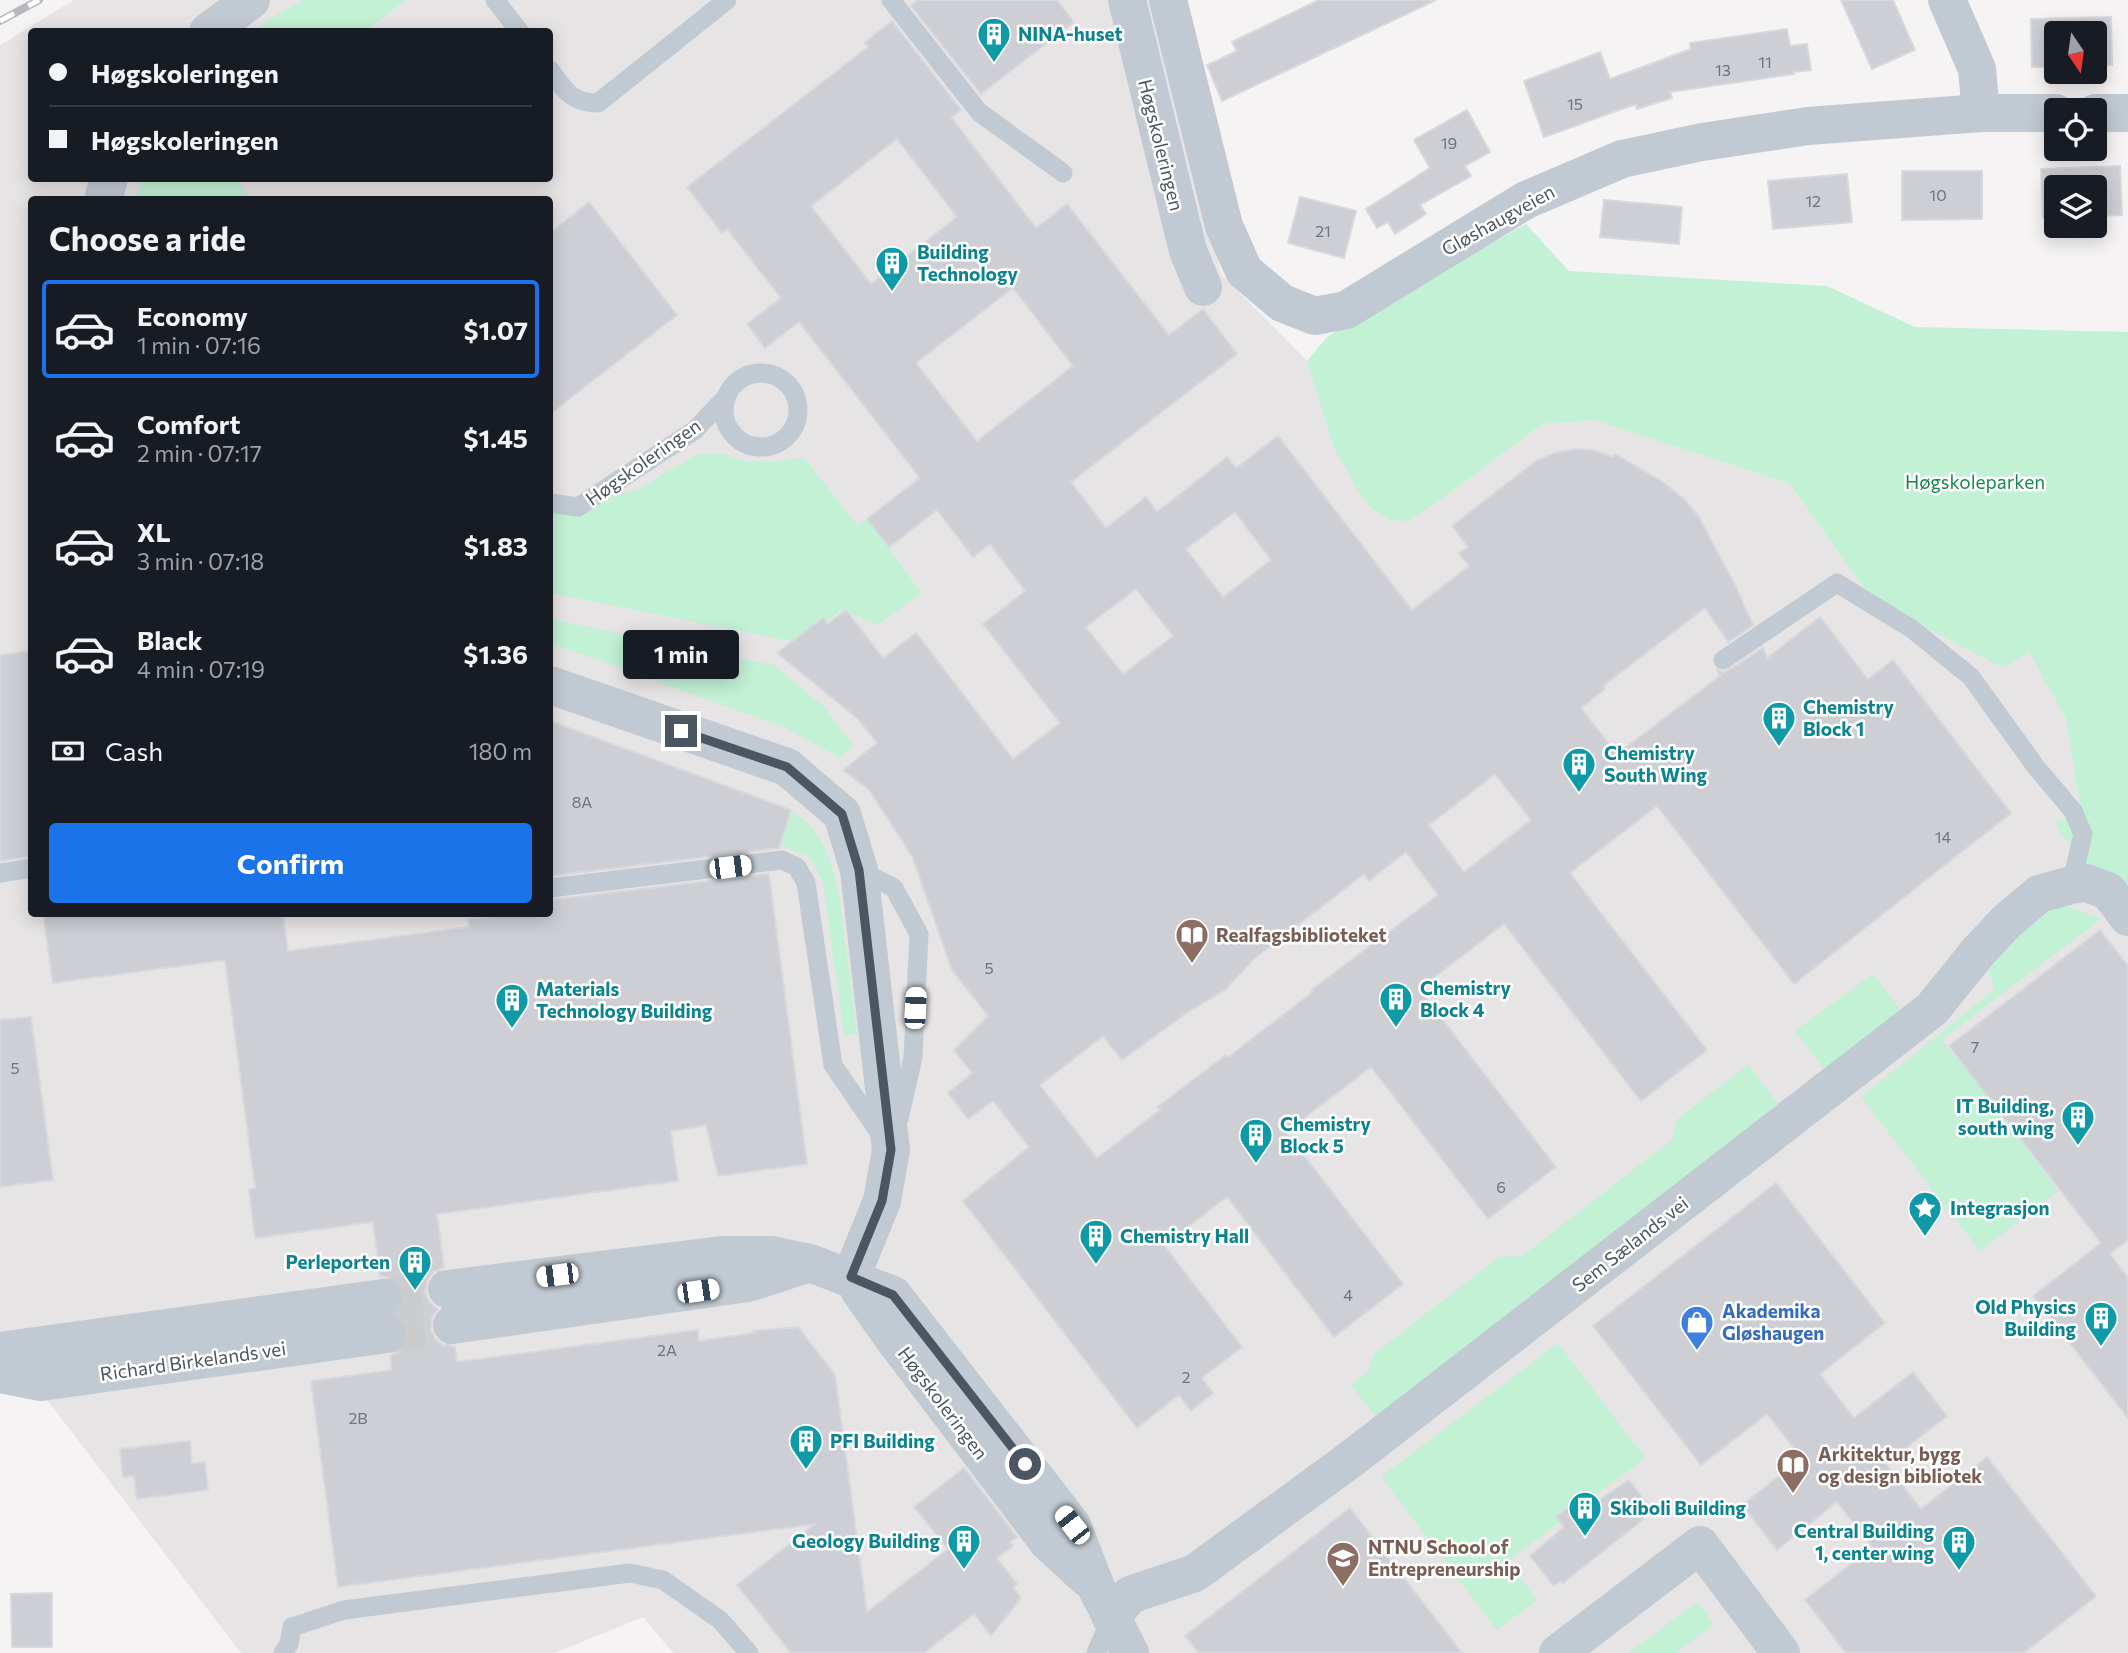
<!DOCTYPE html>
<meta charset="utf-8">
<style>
:root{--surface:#171b24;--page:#20242c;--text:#f1f3f6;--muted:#9ea1a6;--line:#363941;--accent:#1a73e8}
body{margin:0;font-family:Commissioner,sans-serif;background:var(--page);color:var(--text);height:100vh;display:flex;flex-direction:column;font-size:26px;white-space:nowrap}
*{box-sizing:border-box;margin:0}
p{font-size:23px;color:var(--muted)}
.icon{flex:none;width:38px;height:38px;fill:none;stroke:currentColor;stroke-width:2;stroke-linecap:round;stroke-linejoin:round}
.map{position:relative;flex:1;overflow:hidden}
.side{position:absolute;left:28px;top:196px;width:525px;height:721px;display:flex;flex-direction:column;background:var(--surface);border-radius:7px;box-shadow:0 4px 18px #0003}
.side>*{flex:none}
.guide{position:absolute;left:28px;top:28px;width:525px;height:154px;border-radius:7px;box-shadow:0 4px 18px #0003;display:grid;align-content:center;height:154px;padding:0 21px;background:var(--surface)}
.needle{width:46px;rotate:167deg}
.buttons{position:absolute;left:2044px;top:21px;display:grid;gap:14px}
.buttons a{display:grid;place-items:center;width:63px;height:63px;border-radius:7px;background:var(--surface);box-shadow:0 4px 18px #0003;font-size:35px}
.end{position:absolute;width:32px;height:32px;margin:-16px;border:9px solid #4a5661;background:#fff;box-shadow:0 0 0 4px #fff}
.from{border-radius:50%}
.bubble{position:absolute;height:49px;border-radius:7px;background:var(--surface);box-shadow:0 4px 18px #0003;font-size:23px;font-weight:700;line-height:49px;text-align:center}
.car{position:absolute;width:21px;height:42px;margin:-21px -10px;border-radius:9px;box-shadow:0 0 5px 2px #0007;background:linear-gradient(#fff 24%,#345 0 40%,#fff 0 76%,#345 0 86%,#fff 0)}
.guide b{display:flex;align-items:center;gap:24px;height:66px;font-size:26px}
.guide b+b{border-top:2px solid var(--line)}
.guide i{width:18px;height:18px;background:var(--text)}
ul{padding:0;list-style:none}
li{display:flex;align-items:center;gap:21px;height:98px;margin:0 14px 10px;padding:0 7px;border:4px solid transparent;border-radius:7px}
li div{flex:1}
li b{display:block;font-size:26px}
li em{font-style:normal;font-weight:700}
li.active{border-color:var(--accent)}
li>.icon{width:63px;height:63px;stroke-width:1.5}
h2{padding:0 21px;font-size:32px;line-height:84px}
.pay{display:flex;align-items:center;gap:18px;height:77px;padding:0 21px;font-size:26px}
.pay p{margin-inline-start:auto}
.primary-button{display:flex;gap:14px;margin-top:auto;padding:14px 21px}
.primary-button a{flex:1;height:80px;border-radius:7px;background:var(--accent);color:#fff;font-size:28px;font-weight:700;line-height:80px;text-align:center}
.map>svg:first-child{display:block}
.education{fill:#e6e4e5;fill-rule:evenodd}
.green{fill:#c3f1d5}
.building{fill:#cdcfd5;stroke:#d7d9de;stroke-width:2;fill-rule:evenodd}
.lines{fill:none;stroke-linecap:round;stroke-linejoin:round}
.tertiary-tunnel{stroke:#caccce;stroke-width:38;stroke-dasharray:38 19;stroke-linecap:butt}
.service{stroke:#c1cad2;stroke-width:19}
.minor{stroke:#c1cad2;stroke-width:38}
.tertiary{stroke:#c1cad2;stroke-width:38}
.rail-casing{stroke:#b5b8bd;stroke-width:8}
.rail{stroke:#fff;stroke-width:5;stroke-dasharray:16;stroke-linecap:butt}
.route{stroke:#4a5661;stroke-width:9}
.labels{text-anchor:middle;stroke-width:5;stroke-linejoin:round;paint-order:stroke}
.number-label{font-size:16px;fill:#6b747e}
.culture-label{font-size:19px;font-weight:bold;fill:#0d838f;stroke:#fff;text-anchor:start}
.street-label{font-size:19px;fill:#4a5661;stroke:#fff}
.park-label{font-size:19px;fill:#17864f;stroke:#fff}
.education-label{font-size:19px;font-weight:bold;fill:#785e54;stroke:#fff;text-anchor:start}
.shop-label{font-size:19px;font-weight:bold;fill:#366cbe;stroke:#fff;text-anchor:start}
</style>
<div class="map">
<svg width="2128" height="1653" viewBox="0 0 2128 1653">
<rect width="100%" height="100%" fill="#f5f3f3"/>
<path class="education" d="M74,0H1152L1222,275L1307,361L1333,446L1409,521L1436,503L1543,424L1594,420L1790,484L1872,600L2029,651L2066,719L2082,818L2056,821L2061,834L2128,917V1653H673L643,1617L555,1653H241L48,1401L0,1385V45ZM32,32H550V178H32ZM32,200H550V914H32Z"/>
<g class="green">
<path d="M304,0H406L365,31H254L279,13Z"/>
<path d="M143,178L236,179L252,199H135Z"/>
<path d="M1526,224L1569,271L1827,286L1915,327L2128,332V917L2061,834L2055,821L2082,818L2066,719L2029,652L2004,668L1872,600L1790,484L1594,420L1543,424L1436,503L1409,521L1390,520L1370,507L1357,489L1333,446L1307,361L1328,336Z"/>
<path d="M698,454H723L744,461L769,462L804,458L857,525L868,519L921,593L878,625L842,610L795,642L550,593V503L578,507L638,489Z"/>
<path d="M550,619L774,665L823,706L854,746L839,757L781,726L550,643Z"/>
<path d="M791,810C837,838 840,899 846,947C850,976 853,1005 857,1034L844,1035L823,881L808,856L780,845Z"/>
<path d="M2063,905L2101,919L1941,1040L1974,1079L2058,1191L1980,1251L1861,1097L1994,990L1986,959L2034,915Z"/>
<path d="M1873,974L1902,1012L1825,1070L1795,1031Z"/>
<path d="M1748,1065L1781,1107L1376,1417L1351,1385L1367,1373L1374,1354L1499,1257L1522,1256L1673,1139L1677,1119Z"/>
<path d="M1558,1343L1645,1458L1508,1561L1537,1600L1497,1630L1381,1477Z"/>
<path d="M1697,1602L1714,1624L1676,1653H1629Z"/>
</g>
<g class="building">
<path d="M918,0H1057L1074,22L981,94L911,6Z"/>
<path d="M1319,0H1436L1222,101L1207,65L1237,51L1232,42Z"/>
<path d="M1841,0H1893L1915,50L1872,69Z"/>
<path d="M2111,17L2112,65L2095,66V33H2056V67H2032L2031,19Z"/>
<path d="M892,21L961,110L951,117L1036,228L1067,204L1169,335L1203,309L1237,354L1071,482L1106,528L1146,497L1157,512L1227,457L1236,468L1278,436L1412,610L1469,566L1459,553L1468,547L1452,526L1536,461L1554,453L1575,449L1594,450L1612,457L1615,454L1663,482L1685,500L1699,517L1736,587L1753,625L1728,642L1705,608L1603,686L1605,689L1581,708L1617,754L1720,676L1717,670L1723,672L1729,670L1763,648L1767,658L1820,617L1868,679L1893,660L2011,813L1794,984L1657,806L1570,873L1707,1050L1641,1101L1504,924L1419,989L1556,1167L1488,1219L1371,1067L1286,1132L1403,1284L1334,1337L1227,1197L1164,1245L1242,1347L1202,1378L1213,1393L1191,1411L1179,1395L1137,1428L963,1201L1029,1147L993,1101L968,1119L948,1093L972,1073L954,1050L988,1016L952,970L912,856L869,790L843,770L877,743L858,719L777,653L823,618L828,624L846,610L883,658L916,633L1013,759L1060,723L983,624L1025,591L990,544L973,557L937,510L889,547L867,519L920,478L799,322L765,348L747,324L781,298L727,229L722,233L687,187L868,47L864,43ZM897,139L957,217L871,284L811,206ZM1013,288L1073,366L977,441L916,363ZM1235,512L1271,560L1223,597L1186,549ZM1136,589L1173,636L1123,674L1086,627ZM1495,774L1531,820L1464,872L1429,825ZM1406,852L1438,895L1311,990L1313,992L1228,1057L1226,1055L1157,1107L1160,1110L1097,1158L1040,1085L1103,1036L1122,1060L1188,1012L1225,990L1254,959L1364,874L1369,881Z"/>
<path d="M1787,29L1790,46L1807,44L1811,70L1793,72L1794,74L1670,92L1672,98L1637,109L1636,104L1544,137L1524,81L1600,52L1610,79L1691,49L1690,43Z"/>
<path d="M1467,110L1490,152L1465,166L1471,176L1420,205L1426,214L1395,234L1388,222L1377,228L1366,209L1430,168L1414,140Z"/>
<path d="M2120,166L2122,215L2095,216V187H2056V218H2043L2041,169Z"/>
<path d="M1902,171H1982V219L1902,220Z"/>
<path d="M1847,174L1852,222L1773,229L1768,181Z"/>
<path d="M1300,197L1356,211L1344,258L1288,243Z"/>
<path d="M1604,200L1682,207L1679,244L1600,237Z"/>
<path d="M589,202L677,315L550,414V233Z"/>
<path d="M32,651V856L0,861V655Z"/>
<path d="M550,721L791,810L779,848L550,876Z"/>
<path d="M769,874L807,1164L718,1176L706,1125L671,1131L678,1181L437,1214L444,1267L433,1272L427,1281L425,1292L429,1302L438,1309L432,1317L431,1329L435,1339L443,1345L455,1347L457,1362L698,1330L699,1341L754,1333L753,1331L798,1327L835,1375L867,1612L948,1549L914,1507L964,1468L1017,1537L1010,1542L1013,1546L997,1558L1017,1584L1013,1587L1021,1598L991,1636L974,1614L924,1653H791L737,1585L815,1524L338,1587L311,1381L392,1370L390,1356L401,1351L407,1342L408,1330L405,1321L397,1315L403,1306L404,1294L400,1284L392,1278L380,1276L373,1222L255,1238L249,1189L255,1188L225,960L53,983L43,914H283L288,951L469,927L468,919L510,914H550V900Z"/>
<path d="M2100,930L2128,966V1240L2110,1254L2128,1278V1418L2033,1296L2101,1243L1949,1046Z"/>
<path d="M31,1017L53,1180L0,1187V1020Z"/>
<path d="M1776,1183L1885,1323L1820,1374L1854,1418L1913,1372L1947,1416L1886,1464L1921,1509L1987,1457L2096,1596L2024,1653H1846L1805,1600L1872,1547L1854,1524L1837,1502L1777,1550L1742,1505L1802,1458L1767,1414L1701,1465L1593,1326Z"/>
<path d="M190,1441L192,1463L205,1462L208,1490L137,1499L134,1476L123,1477L120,1449Z"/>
<path d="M1629,1480L1652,1510L1643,1517L1644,1519L1563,1583L1561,1581L1554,1586L1530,1556L1564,1527L1556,1517L1584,1495L1592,1505Z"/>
<path d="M1350,1508L1462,1653H1199L1185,1636Z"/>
<path d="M52,1593V1647H12L11,1594Z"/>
</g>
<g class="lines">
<g class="tertiary-tunnel">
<path d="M383,1298L447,1289"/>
<path d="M387,1334L452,1325"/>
</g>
<g class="service">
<path d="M495,0L520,32"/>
<path d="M891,0L979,112L1063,173"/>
<path d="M550,70C565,90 571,103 598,103L727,0"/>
<circle cx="761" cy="410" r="37"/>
<path d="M550,503L578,507L695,430L727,396"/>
<path d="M1723,660L1837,583L1912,629L1971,677L2036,767L2073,811L2083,834L2071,885"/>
<path d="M859,870L894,888L919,934L913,1057L899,1119"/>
<path d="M0,873L32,868"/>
<path d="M550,888L782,860L797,867L806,883L833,1065L881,1135"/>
<path d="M283,1653L289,1644L292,1627L344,1610L630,1573L663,1580L720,1620L749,1653"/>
<path d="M1096,1653L1111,1618"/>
</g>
<g class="minor">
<path d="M1127,0L1188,251L1203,287"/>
<path d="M1168,0L1224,226L1244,271L1282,303L1315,316L1346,310L1526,200L1622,159L1702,142L1808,126L1981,113H2056"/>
<path d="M1947,0L1977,69L1981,113"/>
<path d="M208,32L251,0"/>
<path d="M2095,113H2128"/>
<path d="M103,200L109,178"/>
<path d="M550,685L787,767L842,814L859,870L891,1150L882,1201L851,1277"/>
<path d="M1111,1618L1130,1595L1195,1573L1351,1459L1932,1009L1978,952L2006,922L2039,894L2071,885L2086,883L2108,891L2128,917"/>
<path d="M1558,1653L1700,1545L1781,1653"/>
</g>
<g class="tertiary">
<path d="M447,1289L722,1255H772L810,1263L893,1295L1072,1525L1096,1587L1130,1653"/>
<path d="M860,1291L893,1338L1048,1542L1087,1578"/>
<path d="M452,1325L748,1283L801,1266"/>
<path d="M0,1351L383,1298"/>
<path d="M0,1374L41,1382L387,1334"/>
</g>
<defs>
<path id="rail" d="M0,21L39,0"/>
</defs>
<use href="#rail" class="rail-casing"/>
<use href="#rail" class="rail"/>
</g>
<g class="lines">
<path class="route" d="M681,731L787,767L842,814L859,870L891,1150L882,1201L851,1277L893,1295L1025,1464"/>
</g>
<defs>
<symbol id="building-pin" viewBox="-11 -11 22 30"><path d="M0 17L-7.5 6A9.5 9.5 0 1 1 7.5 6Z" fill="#0f9aa8" stroke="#fff"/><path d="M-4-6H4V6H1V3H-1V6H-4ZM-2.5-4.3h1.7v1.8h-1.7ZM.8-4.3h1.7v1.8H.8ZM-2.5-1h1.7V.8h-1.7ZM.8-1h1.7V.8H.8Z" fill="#fff"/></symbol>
<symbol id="library-pin" viewBox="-11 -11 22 30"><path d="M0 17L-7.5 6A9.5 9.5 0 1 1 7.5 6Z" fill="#8d6e63" stroke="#fff"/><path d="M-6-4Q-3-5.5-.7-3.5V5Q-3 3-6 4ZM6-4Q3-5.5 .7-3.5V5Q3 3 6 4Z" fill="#fff"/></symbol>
<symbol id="sight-pin" viewBox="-11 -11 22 30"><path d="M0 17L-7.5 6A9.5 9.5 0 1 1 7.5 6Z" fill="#0f9aa8" stroke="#fff"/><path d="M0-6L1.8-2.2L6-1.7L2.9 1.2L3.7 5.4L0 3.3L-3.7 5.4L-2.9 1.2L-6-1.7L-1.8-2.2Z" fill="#fff"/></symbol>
<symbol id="shop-pin" viewBox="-11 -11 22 30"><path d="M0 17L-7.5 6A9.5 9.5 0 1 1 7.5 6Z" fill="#3f7fe0" stroke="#fff"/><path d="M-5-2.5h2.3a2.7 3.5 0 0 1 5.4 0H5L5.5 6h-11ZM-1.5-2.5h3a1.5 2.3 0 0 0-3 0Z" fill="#fff"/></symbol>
<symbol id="university-pin" viewBox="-11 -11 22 30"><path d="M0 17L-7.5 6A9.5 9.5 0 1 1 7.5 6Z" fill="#8d6e63" stroke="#fff"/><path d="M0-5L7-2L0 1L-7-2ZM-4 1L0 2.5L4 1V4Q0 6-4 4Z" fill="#fff"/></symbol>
</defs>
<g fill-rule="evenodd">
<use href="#building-pin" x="975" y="15" width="38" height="52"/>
<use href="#building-pin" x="873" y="244" width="38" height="52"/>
<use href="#building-pin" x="1760" y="699" width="38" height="52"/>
<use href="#building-pin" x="1560" y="745" width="38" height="52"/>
<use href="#library-pin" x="1173" y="916" width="38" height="52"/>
<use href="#building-pin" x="1377" y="980" width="38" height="52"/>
<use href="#building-pin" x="493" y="981" width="38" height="52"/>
<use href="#building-pin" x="2059" y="1098" width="38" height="52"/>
<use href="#building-pin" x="1237" y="1116" width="38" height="52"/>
<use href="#sight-pin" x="1906" y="1189" width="38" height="52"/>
<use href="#building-pin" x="1077" y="1217" width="38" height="52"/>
<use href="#building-pin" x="396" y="1243" width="38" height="52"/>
<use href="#building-pin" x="2082" y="1299" width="38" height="52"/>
<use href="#shop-pin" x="1678" y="1303" width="38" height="52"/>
<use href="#building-pin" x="787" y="1422" width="38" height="52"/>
<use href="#library-pin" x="1774" y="1446" width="38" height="52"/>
<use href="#building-pin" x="1566" y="1489" width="38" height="52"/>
<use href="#building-pin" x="945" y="1522" width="38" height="52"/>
<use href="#building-pin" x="1940" y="1523" width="38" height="52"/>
<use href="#university-pin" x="1324" y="1539" width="38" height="52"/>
</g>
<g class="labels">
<g class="number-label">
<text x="1765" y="68">11</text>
<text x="1723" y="76">13</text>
<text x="1575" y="110">15</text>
<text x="1449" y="149">19</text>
<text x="1938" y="201">10</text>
<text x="1813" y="207">12</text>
<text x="1323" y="237">21</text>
<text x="582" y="808">8A</text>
<text x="1943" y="843">14</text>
<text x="989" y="974">5</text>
<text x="1975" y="1053">7</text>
<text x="15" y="1074">5</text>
<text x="1501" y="1193">6</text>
<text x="1348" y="1301">4</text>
<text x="667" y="1356">2A</text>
<text x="1186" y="1383">2</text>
<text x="358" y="1424">2B</text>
</g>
<g class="culture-label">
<text x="1018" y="41">NINA-huset</text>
<text x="917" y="259">Building<tspan x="917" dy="22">Technology</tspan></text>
<text x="1803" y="714">Chemistry<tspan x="1803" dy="22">Block 1</tspan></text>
<text x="1604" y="760">Chemistry<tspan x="1604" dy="22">South Wing</tspan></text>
<text x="1420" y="995">Chemistry<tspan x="1420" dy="22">Block 4</tspan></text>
<text x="536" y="996">Materials<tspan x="536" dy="22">Technology Building</tspan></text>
<text x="2054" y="1113" text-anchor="end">IT Building,<tspan x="2054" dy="22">south wing</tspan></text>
<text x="1280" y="1131">Chemistry<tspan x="1280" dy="22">Block 5</tspan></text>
<text x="1950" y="1215">Integrasjon</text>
<text x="1120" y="1243">Chemistry Hall</text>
<text x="390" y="1269" text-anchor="end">Perleporten</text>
<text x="2076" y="1314" text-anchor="end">Old Physics<tspan x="2076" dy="22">Building</tspan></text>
<text x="830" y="1448">PFI Building</text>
<text x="1610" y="1515">Skiboli Building</text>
<text x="1934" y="1538" text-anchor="end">Central Building<tspan x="1934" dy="22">1, center wing</tspan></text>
<text x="940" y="1548" text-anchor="end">Geology Building</text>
</g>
<g class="street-label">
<text transform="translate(1161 145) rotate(76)" y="7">Høgskoleringen</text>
<text transform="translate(1498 220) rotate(-29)" y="7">Gløshaugveien</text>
<text transform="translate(643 462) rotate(-35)" y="7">Høgskoleringen</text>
<text transform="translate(1630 1244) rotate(-38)" y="7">Sem Sælands vei</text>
<text transform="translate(193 1361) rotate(-8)" y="7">Richard Birkelands vei</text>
<text transform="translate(943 1403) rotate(53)" y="7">Høgskoleringen</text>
</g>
<g class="park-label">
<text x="1975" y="489">Høgskoleparken</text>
</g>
<g class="education-label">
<text x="1216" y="942">Realfagsbiblioteket</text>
<text x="1818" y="1461">Arkitektur, bygg<tspan x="1818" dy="22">og design bibliotek</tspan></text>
<text x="1368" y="1554">NTNU School of<tspan x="1368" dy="22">Entrepreneurship</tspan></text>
</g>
<g class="shop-label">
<text x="1722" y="1318">Akademika<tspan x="1722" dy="22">Gløshaugen</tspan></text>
</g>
</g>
</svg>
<div class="buttons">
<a><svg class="needle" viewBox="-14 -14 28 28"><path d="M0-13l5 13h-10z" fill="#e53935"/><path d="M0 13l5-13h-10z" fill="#9ea1a6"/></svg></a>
<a><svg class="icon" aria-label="locate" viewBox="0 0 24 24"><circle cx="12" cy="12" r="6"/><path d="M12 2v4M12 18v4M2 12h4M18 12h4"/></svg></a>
<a><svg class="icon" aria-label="layers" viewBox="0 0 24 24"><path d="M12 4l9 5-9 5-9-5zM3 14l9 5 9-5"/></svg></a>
</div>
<i class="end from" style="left:1025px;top:1464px"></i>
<i class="end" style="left:681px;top:731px"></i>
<div class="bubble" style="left:623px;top:630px;width:116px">1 min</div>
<i class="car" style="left:730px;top:867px;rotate:83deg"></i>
<i class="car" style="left:915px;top:1008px;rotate:3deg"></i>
<i class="car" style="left:557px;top:1275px;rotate:263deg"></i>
<i class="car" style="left:698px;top:1291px;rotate:82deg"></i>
<i class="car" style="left:1072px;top:1525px;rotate:322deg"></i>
<div class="guide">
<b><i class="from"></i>Høgskoleringen</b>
<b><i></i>Høgskoleringen</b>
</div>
<section class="side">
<h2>Choose a ride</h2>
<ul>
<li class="active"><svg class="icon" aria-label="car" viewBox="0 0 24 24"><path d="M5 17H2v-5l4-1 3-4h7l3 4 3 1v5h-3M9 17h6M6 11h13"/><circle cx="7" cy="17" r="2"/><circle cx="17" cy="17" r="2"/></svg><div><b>Economy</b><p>1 min · 07:16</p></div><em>$1.07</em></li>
<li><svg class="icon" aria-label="car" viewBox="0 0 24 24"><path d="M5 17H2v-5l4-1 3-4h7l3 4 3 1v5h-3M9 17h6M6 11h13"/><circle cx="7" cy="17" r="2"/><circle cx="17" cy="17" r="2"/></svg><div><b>Comfort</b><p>2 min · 07:17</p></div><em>$1.45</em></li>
<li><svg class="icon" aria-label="car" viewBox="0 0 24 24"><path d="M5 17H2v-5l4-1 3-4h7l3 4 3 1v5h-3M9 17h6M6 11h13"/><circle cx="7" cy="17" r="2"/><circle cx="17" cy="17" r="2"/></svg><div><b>XL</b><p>3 min · 07:18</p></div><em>$1.83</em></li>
<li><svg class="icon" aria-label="car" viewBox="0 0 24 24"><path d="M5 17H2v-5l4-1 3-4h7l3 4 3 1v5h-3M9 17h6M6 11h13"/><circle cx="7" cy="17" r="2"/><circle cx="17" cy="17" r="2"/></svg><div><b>Black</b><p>4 min · 07:19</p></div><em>$1.36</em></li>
</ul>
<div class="pay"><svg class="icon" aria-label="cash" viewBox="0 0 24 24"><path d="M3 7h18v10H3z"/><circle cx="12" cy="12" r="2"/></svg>Cash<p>180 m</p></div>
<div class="primary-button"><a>Confirm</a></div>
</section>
</div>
